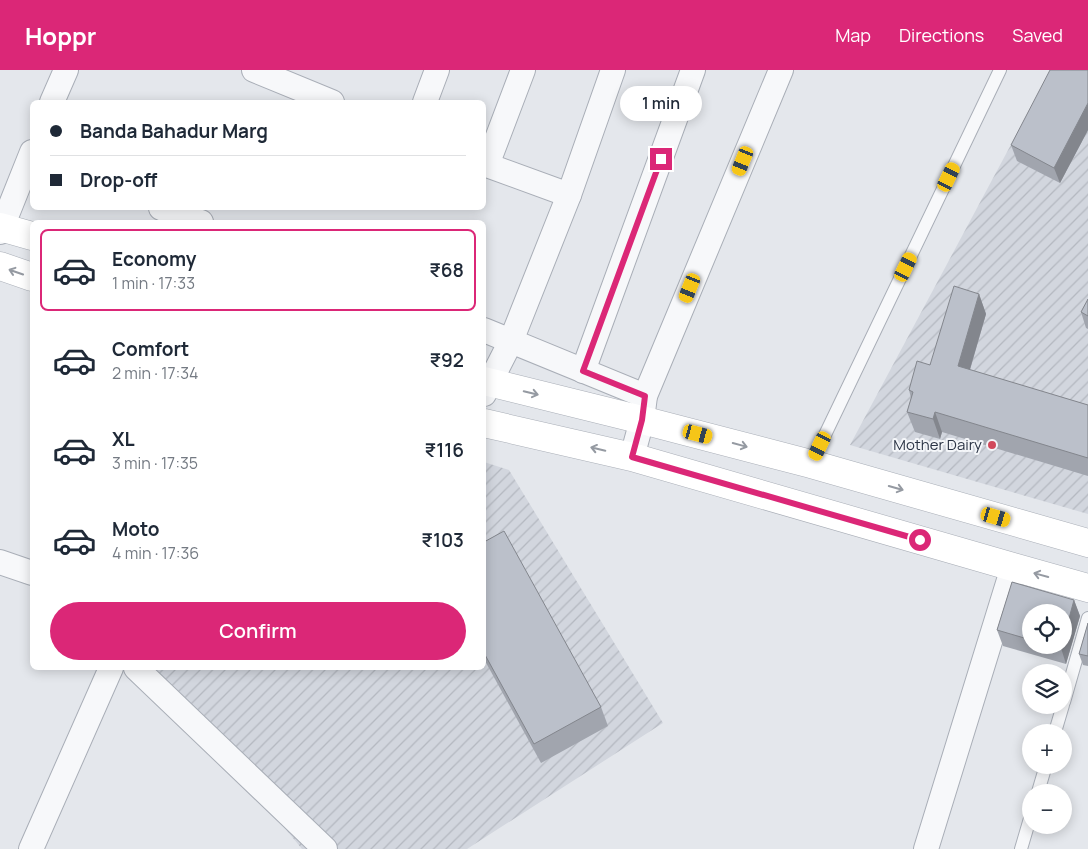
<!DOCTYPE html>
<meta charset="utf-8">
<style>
:root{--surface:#fff;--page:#f6f6f7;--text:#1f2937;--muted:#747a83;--line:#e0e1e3;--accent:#db2777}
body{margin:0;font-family:Manrope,sans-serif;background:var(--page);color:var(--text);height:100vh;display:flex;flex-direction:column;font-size:19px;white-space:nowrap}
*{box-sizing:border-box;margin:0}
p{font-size:16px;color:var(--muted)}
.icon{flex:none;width:28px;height:28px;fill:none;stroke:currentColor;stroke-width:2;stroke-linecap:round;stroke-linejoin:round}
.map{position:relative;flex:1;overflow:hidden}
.sheet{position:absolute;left:30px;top:150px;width:456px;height:450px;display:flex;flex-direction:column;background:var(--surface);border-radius:8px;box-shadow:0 2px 12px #0003}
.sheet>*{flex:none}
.guide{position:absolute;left:30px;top:30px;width:456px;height:110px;border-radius:8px;box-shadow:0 2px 12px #0003;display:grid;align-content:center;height:110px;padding:0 20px;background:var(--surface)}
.fabs{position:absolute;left:1022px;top:534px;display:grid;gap:10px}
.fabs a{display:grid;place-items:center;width:50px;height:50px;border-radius:50%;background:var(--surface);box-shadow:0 2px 12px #0003;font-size:25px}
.end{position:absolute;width:22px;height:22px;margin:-11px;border:6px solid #db2777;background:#fff;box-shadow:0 0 0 2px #fff}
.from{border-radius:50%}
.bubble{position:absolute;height:35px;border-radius:18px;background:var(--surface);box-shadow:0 2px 12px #0003;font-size:16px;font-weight:600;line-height:35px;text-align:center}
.car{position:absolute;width:15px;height:30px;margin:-15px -8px;border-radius:6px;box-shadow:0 0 4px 1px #0007;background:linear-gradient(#f5c518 24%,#345 0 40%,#f5c518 0 76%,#345 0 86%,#f5c518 0)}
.guide b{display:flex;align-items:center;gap:18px;height:48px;font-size:19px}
.guide b+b{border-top:1px solid var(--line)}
.guide i{width:12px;height:12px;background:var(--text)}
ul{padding:9px 0 0;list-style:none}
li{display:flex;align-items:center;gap:15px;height:82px;margin:0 10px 8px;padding:0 10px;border:2px solid transparent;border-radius:8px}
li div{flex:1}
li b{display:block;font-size:19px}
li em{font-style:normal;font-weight:600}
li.on{border-color:var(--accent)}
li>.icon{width:45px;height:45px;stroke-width:1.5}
.action{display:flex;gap:10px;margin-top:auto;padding:10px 20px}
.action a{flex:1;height:58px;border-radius:30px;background:var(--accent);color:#fff;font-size:20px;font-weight:600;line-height:58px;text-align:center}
header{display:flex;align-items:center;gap:30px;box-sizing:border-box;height:70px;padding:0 25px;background:var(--accent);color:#fff}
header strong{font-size:24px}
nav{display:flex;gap:28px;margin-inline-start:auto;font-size:18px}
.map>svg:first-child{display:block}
.industrial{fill:url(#industrial-furrows)}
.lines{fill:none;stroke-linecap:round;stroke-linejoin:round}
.lane-casing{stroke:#a9aeb7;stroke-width:14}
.street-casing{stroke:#a9aeb7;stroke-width:26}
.secondary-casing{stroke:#a9aeb7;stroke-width:29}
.lane{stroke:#f7f8fa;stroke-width:12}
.street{stroke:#f7f8fa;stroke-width:24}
.secondary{stroke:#fff;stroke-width:28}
.wall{fill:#a1a5ae;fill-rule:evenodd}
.shaded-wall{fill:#83868d}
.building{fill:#bbc0ca;stroke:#83868d}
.oneway{stroke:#959aa2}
.route{stroke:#db2777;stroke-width:6}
.poi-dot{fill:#d1495b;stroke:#f4f6f9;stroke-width:2}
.labels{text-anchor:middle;stroke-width:4;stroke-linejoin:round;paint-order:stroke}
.poi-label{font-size:15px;fill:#2b3445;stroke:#f4f6f9;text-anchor:end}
</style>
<header>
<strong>Hoppr</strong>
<nav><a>Map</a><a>Directions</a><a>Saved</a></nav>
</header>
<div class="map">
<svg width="1088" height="779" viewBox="0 0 1088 779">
<defs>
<pattern id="industrial-furrows" width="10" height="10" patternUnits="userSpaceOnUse" patternTransform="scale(1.25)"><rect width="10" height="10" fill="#d2d6de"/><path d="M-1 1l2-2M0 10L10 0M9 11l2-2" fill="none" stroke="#b4b8c0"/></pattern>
</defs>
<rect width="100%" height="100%" fill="#e4e7ec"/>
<g class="industrial">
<path d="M1051,0H1088V444L850,375Z"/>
<path d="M484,392L509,400L663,653L467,779H302L153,598H484Z"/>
</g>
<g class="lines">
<defs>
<g id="lane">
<path d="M811,394L1000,0"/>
<path d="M1064,632L1088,548"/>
<path d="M1055,662L1063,635"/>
<path d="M1038,722L1046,695"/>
<path d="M1021,779L1031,745"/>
</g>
<g id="street">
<path d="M254,0L332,32"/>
<path d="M52,32L66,0"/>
<path d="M425,32L437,0"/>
<path d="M484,94L569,125"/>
<path d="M487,95L523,0"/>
<path d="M161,138L201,152"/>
<path d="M0,162L32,82"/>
<path d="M484,260L645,326"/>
<path d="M583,301L693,0"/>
<path d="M484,324L511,271L569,125L613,0"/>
<path d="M632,387L642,350L645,326L781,0"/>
<path d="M0,492L32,503"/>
<path d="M136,598L325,779"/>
<path d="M31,779L111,598"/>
<path d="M926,779L1013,497"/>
</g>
<g id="secondary">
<path d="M0,157L32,166"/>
<path d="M0,196L32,207"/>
<path d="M484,311L642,350L811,394L1088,473"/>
<path d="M484,353L632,387L1013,497L1088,518"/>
</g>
</defs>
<use href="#lane" class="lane-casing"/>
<use href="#street" class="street-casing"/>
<use href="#secondary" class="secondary-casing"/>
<use href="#lane" class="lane"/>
<use href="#street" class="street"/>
<use href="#secondary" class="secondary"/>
</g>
<g class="wall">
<path d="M1088,0V60L1060,113L1017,91L1011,75Z"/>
<path d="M979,224L986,244L970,300L1088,335V406L942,362L940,369L915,362L907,342L911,328L909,320L930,295Z"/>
<path d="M1088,229V259L1086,258L1081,242Z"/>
<path d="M484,472L601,637L608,656L541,693L484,589Z"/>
<path d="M1012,512L1074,530L1080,546L1066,594L1003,576L997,560ZM1031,542H1064V575H1031Z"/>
<path d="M1088,553V596L1083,595L1079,584Z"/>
</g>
<g class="shaded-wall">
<path d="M1088,33V60L1060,113L1054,98Z"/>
<path d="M979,224L986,244L965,316L958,296Z"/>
<path d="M935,342L942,362L940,369L933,349Z"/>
<path d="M1074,530L1080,546L1066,594L1061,578L1062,575H1064V567Z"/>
</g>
<g class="building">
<path d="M1050,0H1088V33L1054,98L1011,75Z"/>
<path d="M954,216L979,224L958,296L1088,335V388L935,342L933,349L907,342L913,322L909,320L917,291L930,295Z"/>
<path d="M1088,229V246L1081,242Z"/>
<path d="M504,461L601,637L534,674L484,583V472Z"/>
<path d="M1012,512L1074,530L1064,567V542H1031V570L997,560Z"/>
<path d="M1088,553V586L1079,584Z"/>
<path d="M1050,575H1062L1061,578Z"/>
</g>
<defs><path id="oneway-shaft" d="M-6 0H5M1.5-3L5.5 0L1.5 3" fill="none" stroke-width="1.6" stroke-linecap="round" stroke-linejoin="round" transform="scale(1.25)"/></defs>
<g class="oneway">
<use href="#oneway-shaft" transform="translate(16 202) rotate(-161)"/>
<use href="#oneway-shaft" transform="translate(531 323) rotate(14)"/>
<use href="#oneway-shaft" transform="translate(740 375) rotate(15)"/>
<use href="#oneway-shaft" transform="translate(598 379) rotate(-167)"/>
<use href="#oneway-shaft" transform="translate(896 418) rotate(16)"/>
<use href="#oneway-shaft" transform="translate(1041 505) rotate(-165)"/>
</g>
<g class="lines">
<path class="route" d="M661,89L583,301L645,326L642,350L632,387L920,470"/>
</g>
<circle class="poi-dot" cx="992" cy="375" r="5"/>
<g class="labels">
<g class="poi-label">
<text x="982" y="380">Mother Dairy</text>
</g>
</g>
</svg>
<div class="fabs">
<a><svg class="icon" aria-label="locate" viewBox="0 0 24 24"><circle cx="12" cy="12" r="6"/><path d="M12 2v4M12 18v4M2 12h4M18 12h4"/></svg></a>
<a><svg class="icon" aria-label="layers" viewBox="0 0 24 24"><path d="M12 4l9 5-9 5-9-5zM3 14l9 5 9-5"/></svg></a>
<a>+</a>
<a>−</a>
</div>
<i class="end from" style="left:920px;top:470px"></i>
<i class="end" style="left:661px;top:89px"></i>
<div class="bubble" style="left:620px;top:16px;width:82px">1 min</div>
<i class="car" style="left:743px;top:91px;rotate:202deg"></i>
<i class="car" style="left:949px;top:107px;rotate:26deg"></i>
<i class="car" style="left:906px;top:197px;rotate:26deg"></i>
<i class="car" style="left:690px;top:218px;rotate:202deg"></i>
<i class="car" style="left:698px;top:364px;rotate:105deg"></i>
<i class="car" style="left:820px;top:376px;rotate:206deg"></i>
<i class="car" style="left:996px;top:447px;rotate:106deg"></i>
<div class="guide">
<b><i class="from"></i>Banda Bahadur Marg</b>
<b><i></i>Drop-off</b>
</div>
<section class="sheet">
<ul>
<li class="on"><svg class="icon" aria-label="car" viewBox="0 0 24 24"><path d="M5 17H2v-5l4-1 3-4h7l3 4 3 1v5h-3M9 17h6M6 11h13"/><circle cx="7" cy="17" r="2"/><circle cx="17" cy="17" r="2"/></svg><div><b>Economy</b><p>1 min · 17:33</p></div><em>₹68</em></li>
<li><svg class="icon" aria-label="car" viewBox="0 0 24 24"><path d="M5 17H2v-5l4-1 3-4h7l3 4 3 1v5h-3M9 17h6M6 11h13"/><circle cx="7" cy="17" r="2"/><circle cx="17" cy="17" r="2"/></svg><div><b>Comfort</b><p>2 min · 17:34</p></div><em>₹92</em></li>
<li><svg class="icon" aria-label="car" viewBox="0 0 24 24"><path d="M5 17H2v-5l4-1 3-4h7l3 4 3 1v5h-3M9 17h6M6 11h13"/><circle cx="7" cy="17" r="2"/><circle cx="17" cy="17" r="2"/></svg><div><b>XL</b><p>3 min · 17:35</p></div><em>₹116</em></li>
<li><svg class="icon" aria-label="car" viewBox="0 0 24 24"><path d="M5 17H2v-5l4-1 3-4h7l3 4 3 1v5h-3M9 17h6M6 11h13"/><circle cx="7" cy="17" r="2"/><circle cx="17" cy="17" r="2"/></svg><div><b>Moto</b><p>4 min · 17:36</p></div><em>₹103</em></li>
</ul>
<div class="action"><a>Confirm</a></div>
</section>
</div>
